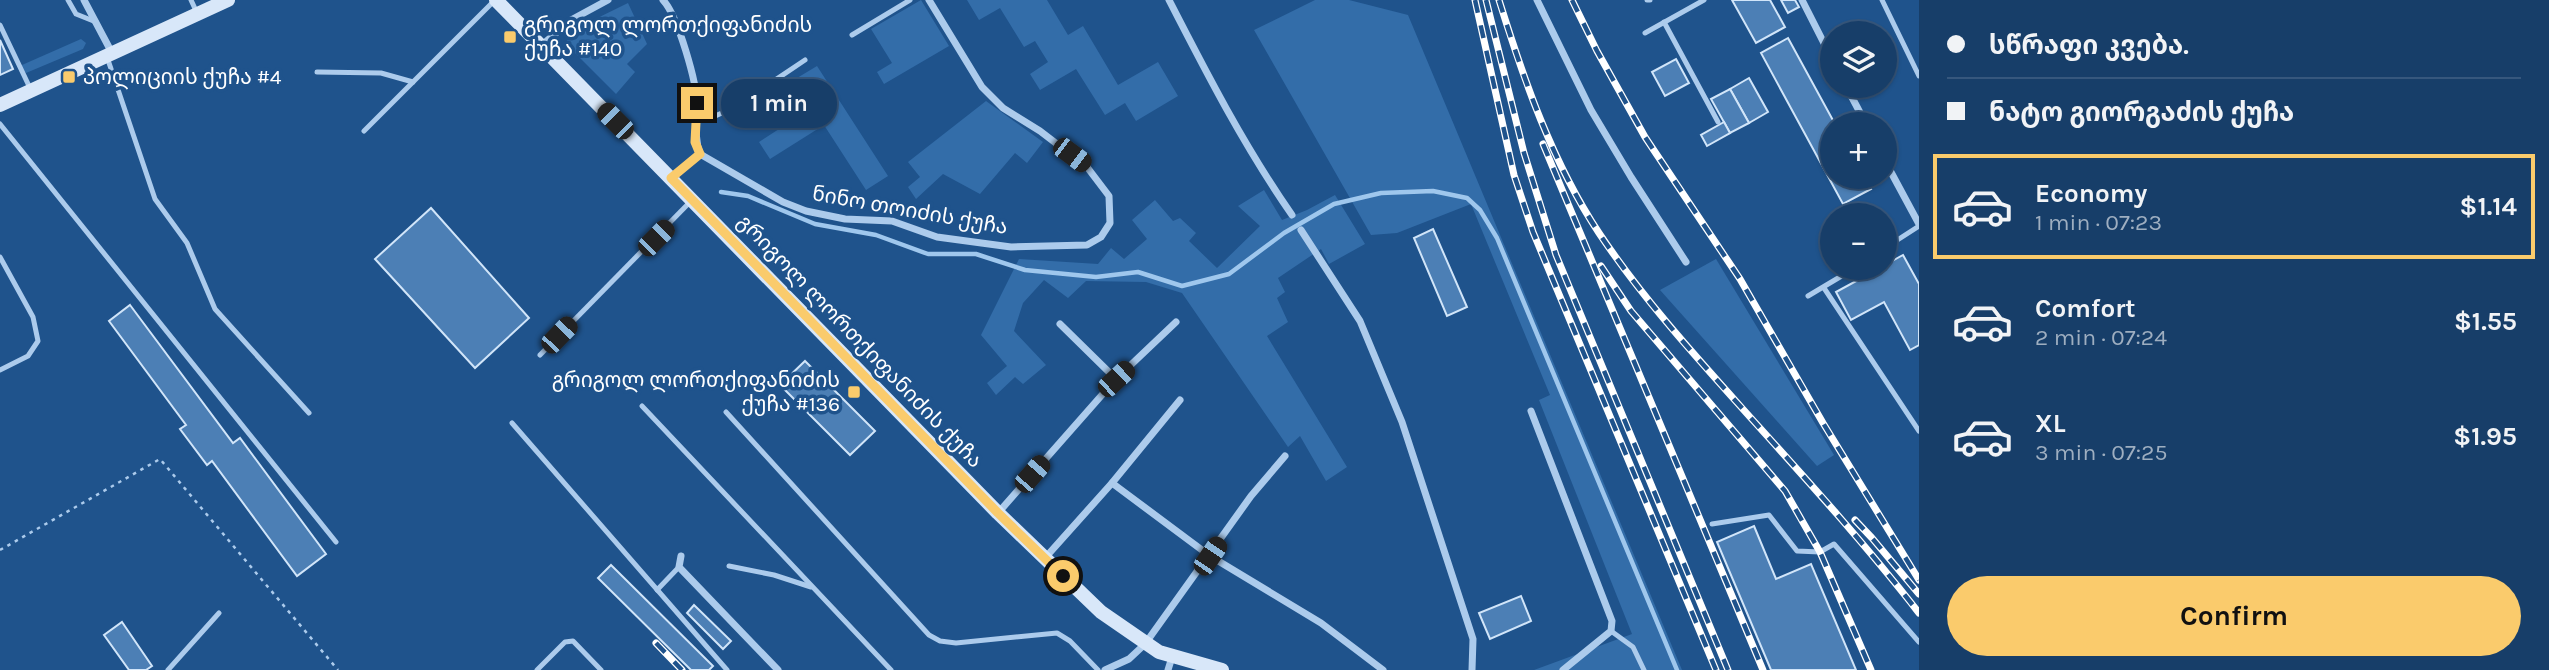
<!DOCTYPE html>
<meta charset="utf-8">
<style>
:root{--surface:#173e69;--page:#244971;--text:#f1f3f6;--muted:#9eaec0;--line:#36577d;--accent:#facb6c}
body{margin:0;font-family:Karla,"Noto Sans Georgian",sans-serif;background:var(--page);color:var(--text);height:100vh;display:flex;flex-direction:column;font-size:26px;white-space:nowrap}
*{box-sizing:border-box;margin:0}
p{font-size:23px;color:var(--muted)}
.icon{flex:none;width:38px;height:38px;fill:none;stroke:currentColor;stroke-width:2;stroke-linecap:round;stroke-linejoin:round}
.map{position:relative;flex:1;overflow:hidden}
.sheet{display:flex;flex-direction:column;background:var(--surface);width:630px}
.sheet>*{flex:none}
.hud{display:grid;align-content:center;height:154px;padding:0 28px;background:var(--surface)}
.tools{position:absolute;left:1820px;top:21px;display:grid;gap:14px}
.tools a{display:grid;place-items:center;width:77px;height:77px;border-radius:50%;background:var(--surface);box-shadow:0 2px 5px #0004,0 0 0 2px var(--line);font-size:35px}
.end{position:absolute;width:32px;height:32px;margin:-16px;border:9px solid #facb6c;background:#111;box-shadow:0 0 0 4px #111}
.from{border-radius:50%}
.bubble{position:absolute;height:49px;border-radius:24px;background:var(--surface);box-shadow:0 2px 5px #0004,0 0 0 2px var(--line);font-size:23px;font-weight:700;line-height:49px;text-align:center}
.car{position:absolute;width:21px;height:42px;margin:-21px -10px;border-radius:9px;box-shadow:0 0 5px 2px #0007;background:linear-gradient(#222 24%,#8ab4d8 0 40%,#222 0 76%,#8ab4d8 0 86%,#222 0)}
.hud b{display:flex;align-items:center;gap:24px;height:66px;font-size:26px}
.hud b+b{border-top:2px solid var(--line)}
.hud i{width:18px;height:18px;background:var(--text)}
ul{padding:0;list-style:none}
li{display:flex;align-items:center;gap:21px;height:105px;margin:0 14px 10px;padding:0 14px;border:4px solid transparent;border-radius:0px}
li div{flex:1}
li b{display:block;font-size:26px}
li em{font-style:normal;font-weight:700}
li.current{border-color:var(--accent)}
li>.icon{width:63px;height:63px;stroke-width:1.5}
.action{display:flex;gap:14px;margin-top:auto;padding:14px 28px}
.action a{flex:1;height:80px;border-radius:42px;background:var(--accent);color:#111;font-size:28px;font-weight:700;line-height:80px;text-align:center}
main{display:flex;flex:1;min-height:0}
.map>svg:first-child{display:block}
.green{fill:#336da9}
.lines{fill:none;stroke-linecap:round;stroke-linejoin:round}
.stream{stroke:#9fc7ed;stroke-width:4.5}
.building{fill:#4c7fb5;stroke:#d1e5f9;stroke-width:2}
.path{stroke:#accbec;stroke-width:2.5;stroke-dasharray:3.5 5;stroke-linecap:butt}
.lane{stroke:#accbec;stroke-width:5}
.street{stroke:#accbec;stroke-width:7}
.secondary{stroke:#d8e7f9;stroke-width:14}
.rail-casing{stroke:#fff;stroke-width:7}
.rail{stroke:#1f538c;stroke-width:4.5;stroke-dasharray:13;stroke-linecap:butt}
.route{stroke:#facb6c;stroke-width:9}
.poi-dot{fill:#facb6c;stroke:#1f538c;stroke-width:2.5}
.labels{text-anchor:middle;stroke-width:7;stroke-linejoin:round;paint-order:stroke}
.poi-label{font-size:21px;fill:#fff;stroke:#1f538c;text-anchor:start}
.street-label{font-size:21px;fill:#fff;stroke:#1f538c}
</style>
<main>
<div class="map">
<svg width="1919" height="670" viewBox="0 0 1919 670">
<rect width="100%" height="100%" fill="#1f538c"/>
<g class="green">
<path d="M921,0L949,46L884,84L877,72L892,63L871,29Z"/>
<path d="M967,0H1047L1068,35L1083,26L1118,85L1158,62L1178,96L1136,121L1125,103L1105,115L1076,69L1040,90L1030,74L1048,62L1035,41L1024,47L1000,8L979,20Z"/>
<path d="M1315,0H1349L1408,15L1682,670H1534L1632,634L1539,400L1550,395L1471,204L1397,233L1371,235L1254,30Z"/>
<path d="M628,3L647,44L627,64L635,72L616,94L565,43L577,28Z"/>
<path d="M81,39L86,43L83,49L26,73L21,68L22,65Z"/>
<path d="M817,66L888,176L866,190L824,125L770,159L759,142L810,109L792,81Z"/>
<path d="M986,101L1043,142L1027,163L1015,153L980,194L943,174L916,199L908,187L920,177L908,162Z"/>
<path d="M1264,190L1282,220L1307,210L1335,195L1365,244L1329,264L1321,249L1278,278L1285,292L1277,298L1288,322L1267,336L1347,467L1326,481L1300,436L1288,447L1182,293L1146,282L1086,281L1068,298L1044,280L1023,303L1014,331L1046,365L1023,384L1015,377L996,395L987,383L1007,366L981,335L1019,259L1098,264L1111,248L1124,259L1147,239L1132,220L1155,200L1173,221L1180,218L1196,233L1189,241L1217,268L1260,226L1238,206Z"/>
<path d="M1716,259L1834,455L1817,466L1660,290Z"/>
</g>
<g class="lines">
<path class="stream" d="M721,192L748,196L815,224L876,235L928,254H976L1025,270L1096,277L1138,272L1182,286L1229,274L1284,233L1334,204L1381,193L1433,191L1467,198L1480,210L1497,238L1677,670"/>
</g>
<g class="building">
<path d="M1732,0H1770L1785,27L1756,43Z"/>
<path d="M1781,0H1795L1799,7L1788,13Z"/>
<path d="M1788,38L1835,124H1832V177H1864L1871,189L1843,204L1761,53Z"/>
<path d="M0,40L13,69L0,75Z"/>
<path d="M1676,59L1689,83L1665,96L1652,72Z"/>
<path d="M1749,78L1768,112L1749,123L1730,89Z"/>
<path d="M1730,89L1749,123L1730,133L1711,99Z"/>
<path d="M1724,122L1730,133L1707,146L1701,135Z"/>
<path d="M431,208L529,318L475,368L375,259Z"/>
<path d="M1433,229L1467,307L1447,316L1414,238Z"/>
<path d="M1903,255L1919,284V345L1910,350L1884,302L1851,320L1836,292L1880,268H1885V265Z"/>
<path d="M130,305L233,443L240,438L326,554L297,576L212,461L207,465L180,429L186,425L109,321Z"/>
<path d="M805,361L875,431L850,455L780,385Z"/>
<path d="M1754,526L1776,579L1811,564L1856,670H1771L1717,542Z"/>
<path d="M611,565L713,666L709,670H691L598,578Z"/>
<path d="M1521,596L1531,621L1490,639L1479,613Z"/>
<path d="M694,605L731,641L723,649L687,613Z"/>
<path d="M122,622L152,666L146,670H129L104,635Z"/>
</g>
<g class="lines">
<path class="path" d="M0,550L160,459L338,670"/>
<g class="lane">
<path d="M68,0L76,14L96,22"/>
<path d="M191,0L197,13"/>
<path d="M1647,0H1650"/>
<path d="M1882,0L1919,76"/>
<path d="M1664,22L1718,122"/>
<path d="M0,25L30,88"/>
<path d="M1645,33L1704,0"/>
<path d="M852,35L910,0"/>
<path d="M107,57L155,199L187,243L215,309L309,413"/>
<path d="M317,72L381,73L413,82"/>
<path d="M696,117H713L735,107L805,60"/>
<path d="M0,124L336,542"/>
<path d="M364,131L495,0"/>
<path d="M1885,248L1919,226"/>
<path d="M0,257L33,317L38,341L28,356L0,370"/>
<path d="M1824,288L1919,431"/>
<path d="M1808,296L1855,268"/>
<path d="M540,355L690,202"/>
<path d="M642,406L891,670"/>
<path d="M726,412L929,635L940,641L956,643L1057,633L1070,641L1098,670"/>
<path d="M512,423L727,670"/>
<path d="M1712,524L1769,515L1797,551L1820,552L1834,544L1919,642"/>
<path d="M729,566L774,575L811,587"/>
<path d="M657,590L679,567"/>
<path d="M1611,631L1633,647L1644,670"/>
<path d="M168,670L219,613"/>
<path d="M537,670L565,642L573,641L601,670"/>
</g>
<g class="street">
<path d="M84,0L112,53"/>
<path d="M663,0C678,16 697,83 697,105C697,123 694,137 700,154"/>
<path d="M1169,0C1207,74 1244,146 1292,215"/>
<path d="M1537,0L1591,110L1631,177L1686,262"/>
<path d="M1802,0L1832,59"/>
<path d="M541,46L571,20L608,0"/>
<path d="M1846,86L1866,124"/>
<path d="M1885,161L1919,224"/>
<path d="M671,178L700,154L783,202L806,211L845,219L892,221L937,237L1011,247L1087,245L1101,237L1110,223L1109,196L1087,167L1040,131L1003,108L982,87L929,0"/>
<path d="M1301,230L1360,321L1402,422L1473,639L1472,670"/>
<path d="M1060,324L1116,379"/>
<path d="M1531,411L1612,621L1611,631L1563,670"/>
<path d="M1112,483L1210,556L1321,623L1383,670"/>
<path d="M998,513L1116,379L1176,322"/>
<path d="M681,556L679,567L778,670"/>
<path d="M1045,558L1112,483L1180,400"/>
<path d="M1105,670L1129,659L1145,644L1251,496L1285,456"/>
<path d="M1168,670L1172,657"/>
</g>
<g class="secondary">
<path d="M496,0L998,513L1101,612L1159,652L1222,670"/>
<path d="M0,105L228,0"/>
</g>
<defs>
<g id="rail">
<path d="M1475,0L1514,175L1533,232L1716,670"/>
<path d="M1486,0L1524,153L1556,255L1728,670"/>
<path d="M1499,0C1524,80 1552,162 1599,233C1643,299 1697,358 1750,417C1808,481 1866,545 1919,613"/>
<path d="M1572,0L1597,51L1645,137L1740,279L1823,423L1919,580"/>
<path d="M1543,144L1763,670"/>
<path d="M1601,266L1631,311L1785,491L1820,552L1871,670"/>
<path d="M1855,520L1872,538L1919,594"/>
<path d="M656,643L682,670"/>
</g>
</defs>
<use href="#rail" class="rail-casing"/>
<use href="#rail" class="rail"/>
</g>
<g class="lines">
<path class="route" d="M697,103L695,142L700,154L671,178L998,513L1063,576"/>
</g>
<g class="poi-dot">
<rect x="503" y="30" width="14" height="14" rx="3.5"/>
<rect x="62" y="70" width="14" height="14" rx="3.5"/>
<rect x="847" y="385" width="14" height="14" rx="3.5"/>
</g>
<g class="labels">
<g class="poi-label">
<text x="524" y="32">გრიგოლ ლორთქიფანიძის<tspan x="524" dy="24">ქუჩა #140</tspan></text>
<text x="83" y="84">პოლიციის ქუჩა #4</text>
<text x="840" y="387" text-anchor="end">გრიგოლ ლორთქიფანიძის<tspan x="840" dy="24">ქუჩა #136</tspan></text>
</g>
<g class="street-label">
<text transform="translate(910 210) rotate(10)" y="7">ნინო თოიძის ქუჩა</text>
<text transform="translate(860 341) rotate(46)" y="7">გრიგოლ ლორთქიფანიძის ქუჩა</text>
</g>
</g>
</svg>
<div class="tools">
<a><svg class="icon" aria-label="layers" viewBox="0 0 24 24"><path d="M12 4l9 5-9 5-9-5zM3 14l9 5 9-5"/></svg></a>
<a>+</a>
<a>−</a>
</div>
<i class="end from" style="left:1063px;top:576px"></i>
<i class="end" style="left:697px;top:103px"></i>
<div class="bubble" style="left:721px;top:79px;width:116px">1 min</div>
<i class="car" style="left:615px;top:121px;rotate:315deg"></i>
<i class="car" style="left:1072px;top:155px;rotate:127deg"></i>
<i class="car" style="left:656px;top:238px;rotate:45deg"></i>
<i class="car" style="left:559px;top:335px;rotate:44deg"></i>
<i class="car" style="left:1116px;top:379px;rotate:47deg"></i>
<i class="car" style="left:1032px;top:474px;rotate:41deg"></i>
<i class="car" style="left:1210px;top:556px;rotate:34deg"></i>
</div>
<section class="sheet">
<div class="hud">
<b><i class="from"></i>სწრაფი კვება.</b>
<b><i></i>ნატო გიორგაძის ქუჩა</b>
</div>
<ul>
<li class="current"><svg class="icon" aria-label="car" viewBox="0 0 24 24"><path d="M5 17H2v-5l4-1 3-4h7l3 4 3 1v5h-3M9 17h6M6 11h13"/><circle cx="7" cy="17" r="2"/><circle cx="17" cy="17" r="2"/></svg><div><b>Economy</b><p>1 min · 07:23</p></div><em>$1.14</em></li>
<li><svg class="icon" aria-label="car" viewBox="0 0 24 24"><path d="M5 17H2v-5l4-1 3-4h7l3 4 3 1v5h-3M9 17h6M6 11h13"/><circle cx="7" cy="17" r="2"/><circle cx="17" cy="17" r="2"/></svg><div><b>Comfort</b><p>2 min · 07:24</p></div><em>$1.55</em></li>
<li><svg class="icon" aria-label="car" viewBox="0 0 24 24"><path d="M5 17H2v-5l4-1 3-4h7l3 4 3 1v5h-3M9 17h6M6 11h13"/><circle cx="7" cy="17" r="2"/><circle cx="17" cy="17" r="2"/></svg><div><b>XL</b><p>3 min · 07:25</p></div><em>$1.95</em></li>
</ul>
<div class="action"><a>Confirm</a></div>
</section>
</main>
